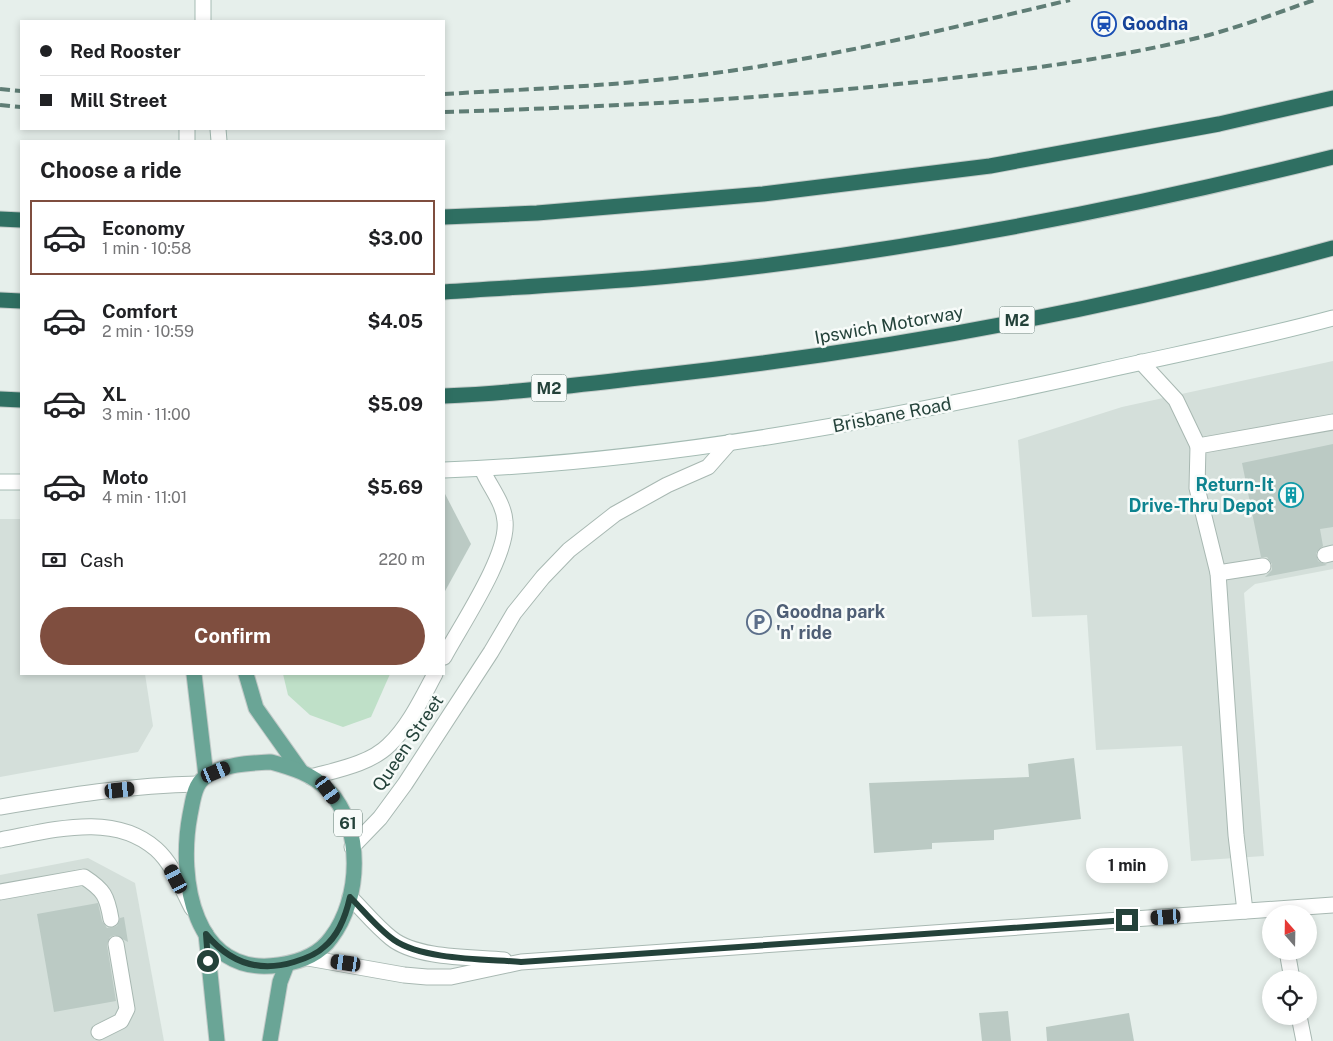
<!DOCTYPE html>
<meta charset="utf-8">
<style>
:root{--surface:#fff;--page:#f2f2f2;--text:#202124;--muted:#757577;--line:#e0e0e0;--accent:#7f4e3f}
body{margin:0;font-family:"Public Sans",sans-serif;background:var(--page);color:var(--text);height:100vh;display:flex;flex-direction:column;font-size:19px;white-space:nowrap}
*{box-sizing:border-box;margin:0}
p{font-size:16px;color:var(--muted)}
.icon{flex:none;width:28px;height:28px;fill:none;stroke:currentColor;stroke-width:2;stroke-linecap:round;stroke-linejoin:round}
.map{position:relative;flex:1;overflow:hidden}
.sheet{position:absolute;left:20px;top:140px;width:425px;height:535px;display:flex;flex-direction:column;background:var(--surface);border-radius:0px;box-shadow:0 2px 8px #0003}
.sheet>*{flex:none}
.banner{position:absolute;left:20px;top:20px;width:425px;height:110px;border-radius:0px;box-shadow:0 2px 8px #0003;display:grid;align-content:center;height:110px;padding:0 20px;background:var(--surface)}
.needle{width:32px;rotate:340deg}
.fabs{position:absolute;left:1262px;top:905px;display:grid;gap:10px}
.fabs a{display:grid;place-items:center;width:55px;height:55px;border-radius:50%;background:var(--surface);box-shadow:0 2px 8px #0003;font-size:25px}
.end{position:absolute;width:22px;height:22px;margin:-11px;border:6px solid #24423a;background:#fff;box-shadow:0 0 0 2px #fff}
.from{border-radius:50%}
.bubble{position:absolute;height:35px;border-radius:18px;background:var(--surface);box-shadow:0 2px 8px #0003;font-size:16px;font-weight:700;line-height:35px;text-align:center}
.car{position:absolute;width:15px;height:30px;margin:-15px -8px;border-radius:6px;box-shadow:0 0 4px 1px #0007;background:linear-gradient(#222 24%,#8ab4d8 0 40%,#222 0 76%,#8ab4d8 0 86%,#222 0)}
.banner b{display:flex;align-items:center;gap:18px;height:48px;font-size:19px}
.banner b+b{border-top:1px solid var(--line)}
.banner i{width:12px;height:12px;background:var(--text)}
ul{padding:0;list-style:none}
li{display:flex;align-items:center;gap:15px;height:75px;margin:0 10px 8px;padding:0 10px;border:2px solid transparent;border-radius:0px}
li div{flex:1}
li b{display:block;font-size:19px}
li em{font-style:normal;font-weight:700}
li.selected{border-color:var(--accent)}
li>.icon{width:45px;height:45px;stroke-width:1.5}
h2{padding:0 20px;font-size:22px;line-height:60px}
.pay{display:flex;align-items:center;gap:12px;height:55px;padding:0 20px;font-size:19px}
.pay p{margin-inline-start:auto}
.action{display:flex;gap:10px;margin-top:auto;padding:10px 20px}
.action a{flex:1;height:58px;border-radius:30px;background:var(--accent);color:#fff;font-size:20px;font-weight:700;line-height:58px;text-align:center}
.map>svg:first-child{display:block}
.built{fill:#d4dfda}
.green{fill:#bfe0c8}
.building{fill:#bbcac4}
.lines{fill:none;stroke-linecap:round;stroke-linejoin:round}
.service-casing{stroke:#a8b8b2;stroke-width:17}
.tertiary-casing{stroke:#a8b8b2;stroke-width:17}
.secondary-casing{stroke:#a4bbb3;stroke-width:17}
.primary-casing{stroke:#c2cac8;stroke-width:17}
.motorway-casing{stroke:#c2cac8;stroke-width:17}
.service{stroke:#fff;stroke-width:15}
.tertiary{stroke:#fff;stroke-width:15}
.secondary{stroke:#fff;stroke-width:15}
.primary{stroke:#6aa596;stroke-width:15}
.motorway{stroke:#2f6f62;stroke-width:15}
.rail{stroke:#5f7d75;stroke-width:4;stroke-dasharray:10 5;stroke-linecap:butt}
.route{stroke:#24423a;stroke-width:6}
.labels{text-anchor:middle;stroke-width:5;stroke-linejoin:round;paint-order:stroke}
.shield{fill:#f7fbf9;stroke:#637a73;stroke-width:1}
.shield-label{font-size:16px;font-weight:bold;fill:#24423a}
.transit-label{font-size:18px;font-weight:bold;fill:#164399;stroke:#f7fbf9;text-anchor:start}
.street-label{font-size:18px;fill:#24423a;stroke:#f7fbf9}
.culture-label{font-size:18px;font-weight:bold;fill:#0d838f;stroke:#f7fbf9;text-anchor:end}
.service-label{font-size:18px;font-weight:bold;fill:#4e5e75;stroke:#f7fbf9;text-anchor:start}
</style>
<div class="map">
<svg width="1333" height="1041" viewBox="0 0 1333 1041">
<rect width="100%" height="100%" fill="#e6efeb"/>
<g class="built">
<path d="M1333,361V569L1255,584L1244,593L1264,856L1191,861L1182,746L1096,750L1087,615L1032,617L1018,440L1122,407Z"/>
<path d="M0,519H21V674H145L153,726L138,752L0,777Z"/>
<path d="M88,858L135,883L164,1041H0V875Z"/>
</g>
<path class="green" d="M283,674H390L371,717L343,727L310,715L288,695Z"/>
<g class="building">
<path d="M1333,444V527L1320,529L1323,546L1316,553L1318,561L1327,565L1265,577L1272,570V564L1267,557H1261L1242,463Z"/>
<path d="M444,492L471,544L444,593Z"/>
<path d="M1074,758L1081,819L994,830V840L932,843V849L874,853L869,783L1029,777L1028,764Z"/>
<path d="M98,903L102,921L107,928L117,926L120,918L124,917L128,942L115,935L110,937L107,945L116,1001L54,1012L37,914Z"/>
<path d="M1008,1011L1011,1041H982L979,1013Z"/>
<path d="M1129,1013L1134,1041H1047L1046,1027Z"/>
</g>
<g class="lines">
<defs>
<g id="service">
<path d="M1141,362L1176,400L1198,446"/>
<path d="M1325,555L1333,553"/>
<path d="M1218,573L1263,566"/>
<path d="M0,892L84,877C104,890 107,896 111,919"/>
<path d="M1245,911L1236,835L1218,573L1197,488L1198,446L1333,422"/>
<path d="M1287,951L1292,979"/>
<path d="M1299,1016L1304,1041"/>
<path d="M99,1032L121,1021L127,1009L116,944"/>
</g>
<g id="tertiary">
<path d="M444,657C461,625 509,555 505,521C504,503 489,486 482,469"/>
<path d="M311,777C336,770 370,764 389,745C409,726 422,698 435,674"/>
<path d="M0,807C65,796 131,785 198,784"/>
<path d="M0,840C50,831 113,811 156,849C173,864 182,889 192,908"/>
<path d="M352,847L380,818L405,784L491,652L514,613L543,577L569,550L615,514L667,485L708,467L730,442"/>
<path d="M350,897C363,910 376,926 391,938C417,959 472,957 504,960"/>
<path d="M308,958L404,975L427,977H451L521,962L1333,905"/>
</g>
<g id="secondary">
<path d="M203,21V0"/>
<path d="M218,129L219,141"/>
<path d="M187,141V129"/>
<path d="M444,470C664,462 884,420 1098,372C1177,354 1256,339 1333,318"/>
<path d="M0,482H21"/>
</g>
<g id="primary">
<path d="M194,674L206,776"/>
<path d="M246,674L256,708L300,770"/>
<path d="M271,762C293,768 312,774 328,790C364,827 361,899 331,938C319,955 300,962 279,965C193,978 178,878 190,815C193,801 194,785 205,777C223,764 250,763 271,762Z"/>
<path d="M206,934L217,1041"/>
<path d="M270,1041L280,982L287,964"/>
</g>
<g id="motorway">
<path d="M444,217L537,213L763,194L990,166L1219,124L1333,98"/>
<path d="M0,219L21,220"/>
<path d="M444,292C532,286 622,282 710,272C920,249 1129,208 1333,157"/>
<path d="M0,300L21,301"/>
<path d="M444,396C515,393 585,384 656,376C884,351 1112,309 1333,248"/>
<path d="M0,399L21,400"/>
</g>
</defs>
<use href="#service" class="service-casing"/>
<use href="#tertiary" class="tertiary-casing"/>
<use href="#secondary" class="secondary-casing"/>
<use href="#primary" class="primary-casing"/>
<use href="#motorway" class="motorway-casing"/>
<use href="#service" class="service"/>
<use href="#tertiary" class="tertiary"/>
<use href="#secondary" class="secondary"/>
<use href="#primary" class="primary"/>
<use href="#motorway" class="motorway"/>
<g class="rail">
<path d="M0,89L21,91"/>
<path d="M444,94C529,89 615,86 700,75C825,59 947,29 1070,0"/>
<path d="M0,105L21,107"/>
<path d="M444,112C599,107 753,100 908,83C1008,72 1111,60 1209,35C1245,25 1280,12 1314,0"/>
</g>
</g>
<g class="lines">
<path class="route" d="M208,961L206,934C229,962 258,973 294,962C304,959 316,955 324,947C339,935 346,915 350,897C364,911 378,929 394,940C423,960 485,959 521,962L1127,920"/>
</g>
<defs>
<symbol id="station-ring" viewBox="-11 -11 22 22"><circle r="9.5" fill="#f7fbf9" stroke="#1a4fb4" stroke-width="1.5"/><path d="M-3-6H3Q5-6 5-4V2Q5 4 3 4L4.5 6H3L1.5 4h-3L-3 6H-4.5L-3 4Q-5 4-5 2V-4Q-5-6-3-6ZM-3.5-4v3h7v-3ZM-3.5 1v1.5H-2V1ZM2 1v1.5H3.5V1Z" fill="#1a4fb4"/></symbol>
<symbol id="building-ring" viewBox="-11 -11 22 22"><circle r="9.5" fill="#f7fbf9" stroke="#0f9aa8" stroke-width="1.5"/><path d="M-4-6H4V6H1V3H-1V6H-4ZM-2.5-4.3h1.7v1.8h-1.7ZM.8-4.3h1.7v1.8H.8ZM-2.5-1h1.7V.8h-1.7ZM.8-1h1.7V.8H.8Z" fill="#0f9aa8"/></symbol>
<symbol id="parking-ring" viewBox="-11 -11 22 22"><circle r="9.5" fill="#f7fbf9" stroke="#5c6f8a" stroke-width="1.5"/><path d="M-3.5-5.5H1a3.5 3.5 0 0 1 0 7H-1V5.5H-3.5ZM-1-3.4V-.6H.8a1.4 1.4 0 0 0 0-2.8Z" fill="#5c6f8a"/></symbol>
</defs>
<g fill-rule="evenodd">
<use href="#station-ring" x="1090" y="10" width="28" height="28"/>
<use href="#building-ring" x="1277" y="481" width="28" height="28"/>
<use href="#parking-ring" x="745" y="608" width="28" height="28"/>
</g>
<g class="labels">
<g class="shield">
<rect x="999.5" y="306.5" width="35" height="27" rx="4"/>
<rect x="531.5" y="374.5" width="35" height="27" rx="4"/>
<rect x="334" y="809.5" width="28" height="27" rx="4"/>
</g>
<g class="shield-label">
<text x="1017" y="326">M2</text>
<text x="549" y="394">M2</text>
<text x="348" y="829">61</text>
</g>
<g class="transit-label">
<text x="1122" y="30">Goodna</text>
</g>
<g class="street-label">
<text transform="translate(889 325) rotate(-10)" y="6">Ipswich Motorway</text>
<text transform="translate(892 415) rotate(-11)" y="6">Brisbane Road</text>
<text transform="translate(408 743) rotate(-56)" y="6">Queen Street</text>
</g>
<g class="culture-label">
<text x="1274" y="491">Return-It<tspan x="1274" dy="21">Drive-Thru Depot</tspan></text>
</g>
<g class="service-label">
<text x="776" y="618">Goodna park<tspan x="776" dy="21">'n' ride</tspan></text>
</g>
</g>
</svg>
<div class="fabs">
<a><svg class="needle" viewBox="-14 -14 28 28"><path d="M0-13l5 13h-10z" fill="#e53935"/><path d="M0 13l5-13h-10z" fill="#757577"/></svg></a>
<a><svg class="icon" aria-label="locate" viewBox="0 0 24 24"><circle cx="12" cy="12" r="6"/><path d="M12 2v4M12 18v4M2 12h4M18 12h4"/></svg></a>
</div>
<i class="end from" style="left:208px;top:961px"></i>
<i class="end" style="left:1127px;top:920px"></i>
<div class="bubble" style="left:1086px;top:848px;width:82px">1 min</div>
<i class="car" style="left:216px;top:772px;rotate:68deg"></i>
<i class="car" style="left:120px;top:790px;rotate:84deg"></i>
<i class="car" style="left:328px;top:790px;rotate:144deg"></i>
<i class="car" style="left:176px;top:879px;rotate:332deg"></i>
<i class="car" style="left:1166px;top:917px;rotate:266deg"></i>
<i class="car" style="left:346px;top:963px;rotate:278deg"></i>
<div class="banner">
<b><i class="from"></i>Red Rooster</b>
<b><i></i>Mill Street</b>
</div>
<section class="sheet">
<h2>Choose a ride</h2>
<ul>
<li class="selected"><svg class="icon" aria-label="car" viewBox="0 0 24 24"><path d="M5 17H2v-5l4-1 3-4h7l3 4 3 1v5h-3M9 17h6M6 11h13"/><circle cx="7" cy="17" r="2"/><circle cx="17" cy="17" r="2"/></svg><div><b>Economy</b><p>1 min · 10:58</p></div><em>$3.00</em></li>
<li><svg class="icon" aria-label="car" viewBox="0 0 24 24"><path d="M5 17H2v-5l4-1 3-4h7l3 4 3 1v5h-3M9 17h6M6 11h13"/><circle cx="7" cy="17" r="2"/><circle cx="17" cy="17" r="2"/></svg><div><b>Comfort</b><p>2 min · 10:59</p></div><em>$4.05</em></li>
<li><svg class="icon" aria-label="car" viewBox="0 0 24 24"><path d="M5 17H2v-5l4-1 3-4h7l3 4 3 1v5h-3M9 17h6M6 11h13"/><circle cx="7" cy="17" r="2"/><circle cx="17" cy="17" r="2"/></svg><div><b>XL</b><p>3 min · 11:00</p></div><em>$5.09</em></li>
<li><svg class="icon" aria-label="car" viewBox="0 0 24 24"><path d="M5 17H2v-5l4-1 3-4h7l3 4 3 1v5h-3M9 17h6M6 11h13"/><circle cx="7" cy="17" r="2"/><circle cx="17" cy="17" r="2"/></svg><div><b>Moto</b><p>4 min · 11:01</p></div><em>$5.69</em></li>
</ul>
<div class="pay"><svg class="icon" aria-label="cash" viewBox="0 0 24 24"><path d="M3 7h18v10H3z"/><circle cx="12" cy="12" r="2"/></svg>Cash<p>220 m</p></div>
<div class="action"><a>Confirm</a></div>
</section>
</div>
